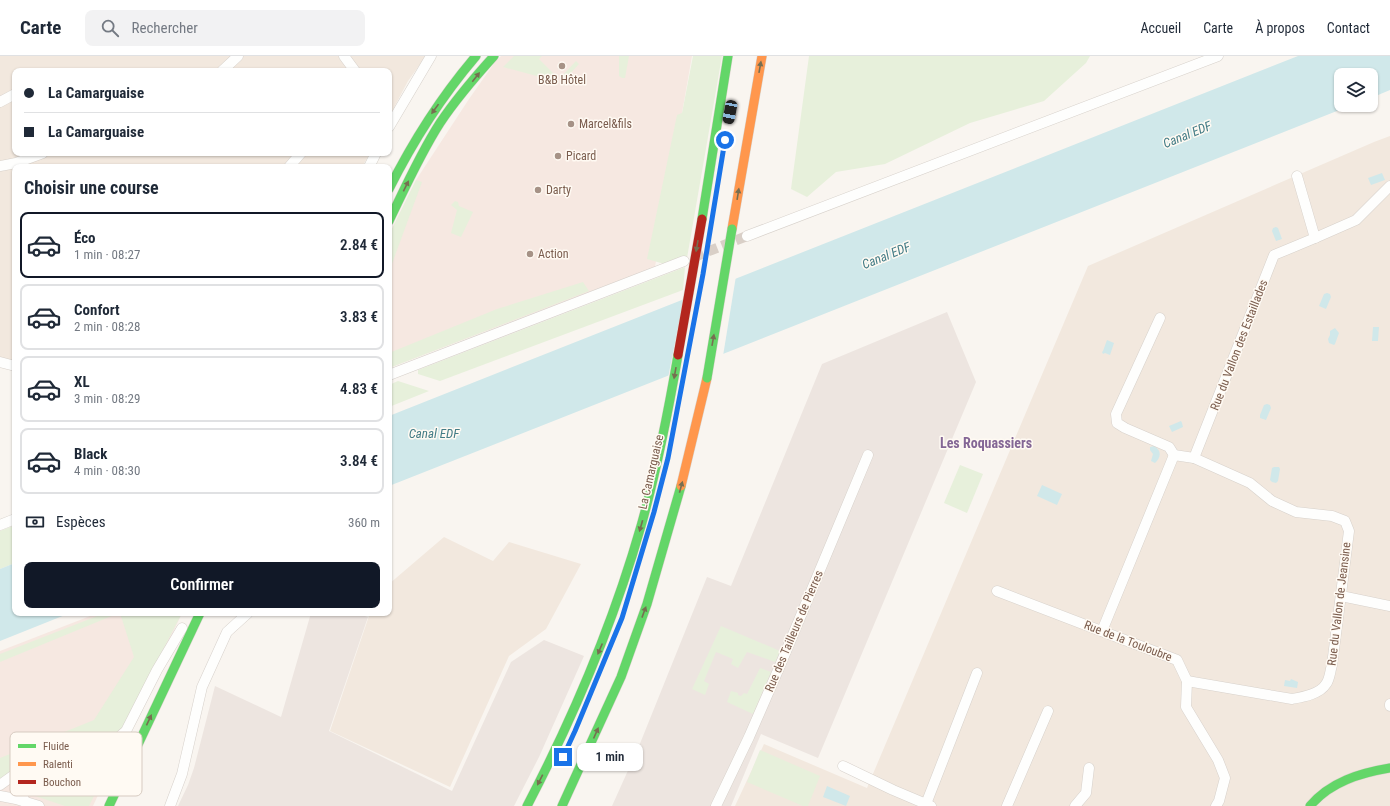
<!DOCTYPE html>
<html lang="fr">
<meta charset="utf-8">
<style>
:root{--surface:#fff;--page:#f2f2f3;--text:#1f2937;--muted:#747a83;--line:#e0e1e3;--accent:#111827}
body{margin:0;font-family:"Roboto Condensed",sans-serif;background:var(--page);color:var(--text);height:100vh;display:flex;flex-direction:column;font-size:15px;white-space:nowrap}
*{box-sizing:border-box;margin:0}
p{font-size:13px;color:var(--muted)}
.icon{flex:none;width:22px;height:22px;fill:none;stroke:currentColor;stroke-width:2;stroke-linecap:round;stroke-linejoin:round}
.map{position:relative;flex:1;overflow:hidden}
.panel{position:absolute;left:12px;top:108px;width:380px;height:452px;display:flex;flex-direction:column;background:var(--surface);border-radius:8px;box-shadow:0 1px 3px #0004}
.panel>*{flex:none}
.top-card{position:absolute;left:12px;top:12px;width:380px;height:88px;border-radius:8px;box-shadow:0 1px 3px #0004;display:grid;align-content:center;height:88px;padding:0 12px;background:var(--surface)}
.tools{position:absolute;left:1334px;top:12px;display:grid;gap:8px}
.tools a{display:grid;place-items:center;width:44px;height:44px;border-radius:8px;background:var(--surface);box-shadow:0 1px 3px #0004;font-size:20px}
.end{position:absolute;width:18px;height:18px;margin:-9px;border:5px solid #1a73e8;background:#fff;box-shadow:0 0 0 2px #fff}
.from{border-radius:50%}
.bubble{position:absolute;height:28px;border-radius:8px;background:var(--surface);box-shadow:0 1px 3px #0004;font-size:13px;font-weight:600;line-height:28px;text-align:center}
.car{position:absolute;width:12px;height:24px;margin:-12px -6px;border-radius:5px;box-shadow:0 0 3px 1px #0007;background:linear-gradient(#222 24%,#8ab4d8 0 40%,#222 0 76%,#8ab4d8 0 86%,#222 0)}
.top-card b{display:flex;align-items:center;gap:14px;height:38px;font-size:15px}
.top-card b+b{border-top:1px solid var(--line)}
.top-card i{width:10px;height:10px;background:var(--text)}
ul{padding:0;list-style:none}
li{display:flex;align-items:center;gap:12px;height:66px;margin:0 8px 6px;padding:0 4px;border:2px solid var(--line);border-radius:8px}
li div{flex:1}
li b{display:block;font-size:15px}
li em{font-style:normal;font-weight:600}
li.active{border-color:var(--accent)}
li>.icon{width:36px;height:36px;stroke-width:1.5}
h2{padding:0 12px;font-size:18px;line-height:48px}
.pay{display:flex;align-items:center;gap:10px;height:44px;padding:0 12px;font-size:15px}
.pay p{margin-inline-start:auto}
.button{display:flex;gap:8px;margin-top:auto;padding:8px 12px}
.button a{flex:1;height:46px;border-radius:8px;background:var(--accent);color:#fff;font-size:16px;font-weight:600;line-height:46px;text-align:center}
header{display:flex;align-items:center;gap:24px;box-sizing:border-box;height:56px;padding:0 20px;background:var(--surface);border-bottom:1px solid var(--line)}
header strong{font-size:19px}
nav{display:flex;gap:22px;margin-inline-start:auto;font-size:14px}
.search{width:280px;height:36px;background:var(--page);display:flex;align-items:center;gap:10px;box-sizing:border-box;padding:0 14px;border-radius:8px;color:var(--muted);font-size:15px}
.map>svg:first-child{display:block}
.residential{fill:#f2e8de}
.commercial{fill:#f6e8e1}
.industrial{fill:#ede5e0}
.green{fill:#e7f0db}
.water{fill:#d0e8ea}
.pier{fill:#f9f5f0}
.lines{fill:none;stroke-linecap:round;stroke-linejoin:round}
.street-tunnel{stroke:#d9cfc7;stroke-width:10;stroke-dasharray:10 5;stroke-linecap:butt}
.street-casing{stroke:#d7d1cb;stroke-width:11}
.fast-casing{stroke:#d9d2cb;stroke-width:10}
.slow-casing{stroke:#d9d2cb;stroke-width:10}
.jam-casing{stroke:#d9d2cb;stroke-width:10}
.street{stroke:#fefefd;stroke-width:10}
.fast{stroke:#63d668;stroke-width:9}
.slow{stroke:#ff974d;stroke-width:9}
.jam{stroke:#b3261e;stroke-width:9}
.fast-bridge-casing{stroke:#dad1cc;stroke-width:10;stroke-linecap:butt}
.fast-bridge{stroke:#63d668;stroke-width:9}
.oneway{fill:#776e51}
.route{stroke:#1a73e8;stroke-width:5}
.poi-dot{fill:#a69286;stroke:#fffaf3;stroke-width:1.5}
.labels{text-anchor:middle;stroke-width:3;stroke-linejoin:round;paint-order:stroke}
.poi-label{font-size:12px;fill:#7a5c4d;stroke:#fffaf3;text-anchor:start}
.street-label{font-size:12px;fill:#7a5c4d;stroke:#fffaf3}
.water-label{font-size:13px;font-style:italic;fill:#437c86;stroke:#fffaf3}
.quarter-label{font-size:14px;font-weight:bold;fill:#846695;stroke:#fffaf3}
.key{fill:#fffaf3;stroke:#d7cbc1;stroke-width:1}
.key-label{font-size:11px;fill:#7a5c4d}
</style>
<header>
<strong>Carte</strong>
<div class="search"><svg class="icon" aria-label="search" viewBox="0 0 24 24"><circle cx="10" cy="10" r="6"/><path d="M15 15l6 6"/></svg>Rechercher</div>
<nav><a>Accueil</a><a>Carte</a><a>À propos</a><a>Contact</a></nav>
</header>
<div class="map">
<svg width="1390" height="750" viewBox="0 0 1390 750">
<rect width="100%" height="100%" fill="#f9f5f0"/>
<g class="residential">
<path d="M0,0H426L408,25L389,61V15H15V97H370L362,111H15V306L0,301Z"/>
<path d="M1390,80V750H735L764,688L867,732L1088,210L1374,86Z"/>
<path d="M444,481L493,505L509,486L581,508L546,573L509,600L450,731L330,675L370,557H389V528Z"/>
</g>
<g class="commercial">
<path d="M501,0H692L655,211L389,312V179L416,124L469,43L495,6Z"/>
<path d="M98,557H182L93,750H0V595Z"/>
</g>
<g class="industrial">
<path d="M947,256L976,326L818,702L761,678L731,750H612L639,690L707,521L731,530L822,308Z"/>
<path d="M311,557H355L368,561L329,675L452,735L511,606L544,584L584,600L539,701L514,750H178L188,729L194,712L215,630L281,661Z"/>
</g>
<g class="green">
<path d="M514,0H542L539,3L557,21L555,25L503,11Z"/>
<path d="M619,0H629L625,22H622L619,20Z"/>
<path d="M693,0H722L687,202L668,209L647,203L677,59L682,57Z"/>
<path d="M809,0H1090L1086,7L1044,45L970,67L885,108L836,116L807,141L791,133Z"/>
<path d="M576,5L579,8L567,21L562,20Z"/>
<path d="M416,124L422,126L389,216V179Z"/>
<path d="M455,145L458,146L459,150L473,156L461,181L451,177L457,154L451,149Z"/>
<path d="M685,211L683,234L440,325L418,318V314Z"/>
<path d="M583,226L589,235L389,312V297L497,253Z"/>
<path d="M398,325L429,335L389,351V329Z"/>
<path d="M960,409L983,418L967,457L944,447Z"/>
<path d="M15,469V507L0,513V475Z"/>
<path d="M105,557H119L0,606V598Z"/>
<path d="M120,557H182L123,671L118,676L103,684L54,691L0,726V702L94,664L134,601Z"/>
<path d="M721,570L780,595L775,606L747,596L738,612L731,608L733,603L716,596L704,625L709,628L705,639L692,633Z"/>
<path d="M760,612L771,616L753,658L727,646L731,635L738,637V639L741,640L744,637L747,638Z"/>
<path d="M118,691L89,750H65L32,739L27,734L44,708L69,699L103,696Z"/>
<path d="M760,694L820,720L808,750H803L747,726Z"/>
</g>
<g class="water">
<path d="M1298,0H1390V34L1371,42V19H1341V49H1352L389,430V360Z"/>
<path d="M1382,117L1385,124L1371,129L1368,122Z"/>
<path d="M1276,171L1278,172L1282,183L1276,185L1272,175L1273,172Z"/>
<path d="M1327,237L1330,238L1331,241L1326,253L1319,250L1324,238Z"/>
<path d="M1373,271H1379L1378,285H1372Z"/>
<path d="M1335,272L1339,277L1335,288L1334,289L1329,287L1328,283L1330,279V275Z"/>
<path d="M1107,284L1114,287L1110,299L1105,297L1103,298L1102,296L1103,295Z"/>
<path d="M1267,348L1270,349L1271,352L1266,364L1260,362V359L1264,349Z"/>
<path d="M1181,365L1182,367L1183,371L1172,376L1169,370Z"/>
<path d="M1154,390C1162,394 1161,402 1155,407L1151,405L1153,398L1150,394V391Z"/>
<path d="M1274,411H1279L1280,413L1278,425L1276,427L1272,426L1270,424L1272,412Z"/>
<path d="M1042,429L1062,438L1057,449L1037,440Z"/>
<path d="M15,507V557H70L0,585V513Z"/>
<path d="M1291,623L1298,626L1297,632L1284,630L1285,624L1290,625Z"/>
<path d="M827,730L850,740L846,750L823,741Z"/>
</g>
<path class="pier" d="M736,220L723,300L668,322L684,241Z"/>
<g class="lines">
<path class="street-tunnel" d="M694,201L747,180"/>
<defs>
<g id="street">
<path d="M344,0L355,15"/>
<path d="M222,15L238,0"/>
<path d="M0,46L15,38"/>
<path d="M389,71L431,0"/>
<path d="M0,110L16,107L43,97"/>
<path d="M289,111L301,97"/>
<path d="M369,111L376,97"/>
<path d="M747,180L1218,0"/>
<path d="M1315,182L1356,164L1390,130"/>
<path d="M1160,262L1116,358L1117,367L1125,372L1169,391L1174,399"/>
<path d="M0,306L15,310"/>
<path d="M389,319L684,205"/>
<path d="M0,469L15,463"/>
<path d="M997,535L1177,604L1187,625L1186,651L1218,704L1225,722L1219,745L1216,750"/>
<path d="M1341,540L1390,550"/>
<path d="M1102,575L1174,399L1194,402L1274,199L1315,182L1297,120"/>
<path d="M1187,625L1292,643C1303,641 1320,638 1326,628C1330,623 1330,615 1332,609L1349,475L1345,465L1332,460L1296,456L1272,445L1250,427L1194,402"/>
<path d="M1390,650V648"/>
<path d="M843,710L893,734L931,750"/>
<path d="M0,729L25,711L50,700L73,693L107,689L118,682L126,675L157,614L182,572"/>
<path d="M0,740L16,743L39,750"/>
<path d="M25,746L19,731L24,723L40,707"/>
<path d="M926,748L977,617"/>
<path d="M170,750L182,718L202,631L227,576L248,557"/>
<path d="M716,750L749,681L779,612L868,399"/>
<path d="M1007,750L1048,655"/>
<path d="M1075,750L1086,737L1089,712"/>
</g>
<g id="fast">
<path d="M389,133C413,85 441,41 476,0"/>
<path d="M702,163L728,0"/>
<path d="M389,165C405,132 420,98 440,67C456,43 475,21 494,0"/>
<path d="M109,750L200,557"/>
<path d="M527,750C574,660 613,568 641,470C657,414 668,357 678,299"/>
<path d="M562,750L621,621L647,548L681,430"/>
<path d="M1310,750C1330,726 1360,717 1390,712"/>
</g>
<g id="slow">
<path d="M732,173L762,0"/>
<path d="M681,430L707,322"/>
</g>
<path id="jam" d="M678,299L702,163"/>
</defs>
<use href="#street" class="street-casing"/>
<use href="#fast" class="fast-casing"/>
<use href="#slow" class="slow-casing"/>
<use href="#jam" class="jam-casing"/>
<use href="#street" class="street"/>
<use href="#fast" class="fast"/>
<use href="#slow" class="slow"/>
<use href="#jam" class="jam"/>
<defs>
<path id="fast-bridge" d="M707,322L732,173"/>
</defs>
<use href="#fast-bridge" class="fast-bridge-casing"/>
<use href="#fast-bridge" class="fast-bridge"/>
</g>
<defs><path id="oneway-solid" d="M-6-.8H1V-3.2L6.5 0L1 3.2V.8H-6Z"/></defs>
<g class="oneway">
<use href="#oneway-solid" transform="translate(760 11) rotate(-80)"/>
<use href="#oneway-solid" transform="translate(476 21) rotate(-52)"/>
<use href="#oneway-solid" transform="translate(435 53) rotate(126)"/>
<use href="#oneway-solid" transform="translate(406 130) rotate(-64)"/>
<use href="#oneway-solid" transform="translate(738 138) rotate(-81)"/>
<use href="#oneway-solid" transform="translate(697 190) rotate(100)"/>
<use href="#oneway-solid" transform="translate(713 284) rotate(-80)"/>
<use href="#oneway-solid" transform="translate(675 317) rotate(100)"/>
<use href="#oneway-solid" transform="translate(681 431) rotate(-75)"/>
<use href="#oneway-solid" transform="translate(641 470) rotate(106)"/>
<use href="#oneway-solid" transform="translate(644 556) rotate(-70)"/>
<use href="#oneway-solid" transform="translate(600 593) rotate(113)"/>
<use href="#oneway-solid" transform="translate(149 664) rotate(-65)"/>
<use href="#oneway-solid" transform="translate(596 677) rotate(-66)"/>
<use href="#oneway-solid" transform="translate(540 724) rotate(117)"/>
</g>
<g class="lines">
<path class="route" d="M563,701L575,675L622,562L654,456L668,402L703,218L725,84"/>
</g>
<g class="poi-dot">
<circle cx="562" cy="10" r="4"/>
<circle cx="571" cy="68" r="4"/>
<circle cx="558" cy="100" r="4"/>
<circle cx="538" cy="134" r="4"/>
<circle cx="530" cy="198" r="4"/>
</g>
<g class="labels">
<g class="poi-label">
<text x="562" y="28" text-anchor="middle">B&amp;B Hôtel</text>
<text x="579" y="72">Marcel&amp;fils</text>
<text x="566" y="104">Picard</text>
<text x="546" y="138">Darty</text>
<text x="538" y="202">Action</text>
</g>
<g class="street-label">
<text transform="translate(1239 289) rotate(-69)" y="4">Rue du Vallon des Estaillades</text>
<text transform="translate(651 416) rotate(-77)" y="4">La Camarguaise</text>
<text transform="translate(1339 548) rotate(-83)" y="4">Rue du Vallon de Jeansine</text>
<text transform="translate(794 575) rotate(-67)" y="4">Rue des Tailleurs de Pierres</text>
<text transform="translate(1128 585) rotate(21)" y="4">Rue de la Touloubre</text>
</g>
<g class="water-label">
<text transform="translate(1187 78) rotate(-22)" y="5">Canal EDF</text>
<text transform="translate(886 199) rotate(-22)" y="5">Canal EDF</text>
<text x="434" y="382">Canal EDF</text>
</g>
<g class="quarter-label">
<text x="986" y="392">Les Roquassiers</text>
</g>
</g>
<rect x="10" y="676" width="132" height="64" rx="6" class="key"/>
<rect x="18" y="688" width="18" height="4" fill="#63d668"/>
<rect x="18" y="706" width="18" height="4" fill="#ff974d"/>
<rect x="18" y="724" width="18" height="4" fill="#b3261e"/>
<g class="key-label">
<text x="43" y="694">Fluide</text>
<text x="43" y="712">Ralenti</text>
<text x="43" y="730">Bouchon</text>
</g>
</svg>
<div class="tools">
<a><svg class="icon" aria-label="layers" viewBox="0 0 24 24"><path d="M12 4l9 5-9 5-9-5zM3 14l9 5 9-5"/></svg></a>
</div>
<i class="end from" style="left:725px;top:84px"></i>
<i class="end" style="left:563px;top:701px"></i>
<div class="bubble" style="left:577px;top:687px;width:66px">1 min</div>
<i class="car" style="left:730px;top:56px;rotate:191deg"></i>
<div class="top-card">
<b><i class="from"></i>La Camarguaise</b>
<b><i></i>La Camarguaise</b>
</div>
<section class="panel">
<h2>Choisir une course</h2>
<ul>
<li class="active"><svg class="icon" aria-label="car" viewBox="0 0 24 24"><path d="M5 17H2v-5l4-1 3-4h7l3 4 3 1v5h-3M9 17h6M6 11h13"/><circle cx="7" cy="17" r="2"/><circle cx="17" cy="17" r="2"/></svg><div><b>Éco</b><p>1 min · 08:27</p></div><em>2.84 €</em></li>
<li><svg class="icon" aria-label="car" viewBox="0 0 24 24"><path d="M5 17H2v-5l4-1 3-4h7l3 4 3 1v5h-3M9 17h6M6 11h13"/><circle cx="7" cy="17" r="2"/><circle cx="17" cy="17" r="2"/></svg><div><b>Confort</b><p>2 min · 08:28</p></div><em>3.83 €</em></li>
<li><svg class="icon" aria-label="car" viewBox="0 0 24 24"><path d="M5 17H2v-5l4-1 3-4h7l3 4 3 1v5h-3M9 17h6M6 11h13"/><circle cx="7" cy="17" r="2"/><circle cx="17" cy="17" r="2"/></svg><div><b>XL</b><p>3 min · 08:29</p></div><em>4.83 €</em></li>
<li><svg class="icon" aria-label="car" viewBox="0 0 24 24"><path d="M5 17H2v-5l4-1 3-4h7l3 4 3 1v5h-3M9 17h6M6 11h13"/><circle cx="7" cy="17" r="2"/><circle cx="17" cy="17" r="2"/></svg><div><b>Black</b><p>4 min · 08:30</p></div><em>3.84 €</em></li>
</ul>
<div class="pay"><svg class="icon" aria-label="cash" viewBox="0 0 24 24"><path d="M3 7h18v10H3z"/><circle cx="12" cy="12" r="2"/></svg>Espèces<p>360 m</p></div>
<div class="button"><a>Confirmer</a></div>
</section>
</div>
